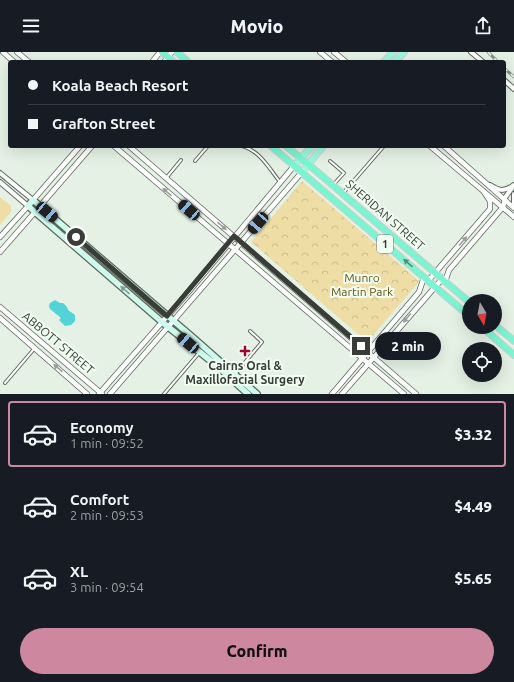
<!DOCTYPE html>
<meta charset="utf-8">
<style>
:root{--surface:#171b24;--page:#242831;--text:#f1f3f6;--muted:#9ea1a6;--line:#363941;--accent:#cd879e}
body{margin:0;font-family:Ubuntu,sans-serif;background:var(--page);color:var(--text);height:100vh;display:flex;flex-direction:column;font-size:15px;white-space:nowrap}
*{box-sizing:border-box;margin:0}
p{font-size:13px;color:var(--muted)}
.icon{flex:none;width:22px;height:22px;fill:none;stroke:currentColor;stroke-width:2;stroke-linecap:round;stroke-linejoin:round}
.map{position:relative;height:342px;overflow:hidden}
.panel{display:flex;flex-direction:column;background:var(--surface);flex:1}
.panel>*{flex:none}
.top-card{position:absolute;left:8px;top:8px;width:498px;height:88px;border-radius:4px;box-shadow:0 4px 16px #0002;display:grid;align-content:center;height:88px;padding:0 20px;background:var(--surface)}
.needle{width:26px;rotate:170deg}
.tools{position:absolute;left:462px;top:242px;display:grid;gap:8px}
.tools a{display:grid;place-items:center;width:40px;height:40px;border-radius:50%;background:var(--surface);box-shadow:0 4px 16px #0002;font-size:20px}
.end{position:absolute;width:18px;height:18px;margin:-9px;border:5px solid #383d38;background:#fff;box-shadow:0 0 0 2px #fff}
.from{border-radius:50%}
.bubble{position:absolute;height:28px;border-radius:14px;background:var(--surface);box-shadow:0 4px 16px #0002;font-size:13px;font-weight:800;line-height:28px;text-align:center}
.car{position:absolute;width:12px;height:24px;margin:-12px -6px;border-radius:5px;box-shadow:0 0 3px 1px #0007;background:linear-gradient(#222 24%,#8ab4d8 0 40%,#222 0 76%,#8ab4d8 0 86%,#222 0)}
.top-card b{display:flex;align-items:center;gap:14px;height:38px;font-size:15px}
.top-card b+b{border-top:1px solid var(--line)}
.top-card i{width:10px;height:10px;background:var(--text)}
ul{padding:7px 0 0;list-style:none}
li{display:flex;align-items:center;gap:12px;height:66px;margin:0 8px 6px;padding:0 12px;border:2px solid transparent;border-radius:4px}
li div{flex:1}
li b{display:block;font-size:15px}
li em{font-style:normal;font-weight:800}
li.current{border-color:var(--accent)}
li>.icon{width:36px;height:36px;stroke-width:1.5}
.button{display:flex;gap:8px;margin-top:auto;padding:8px 20px}
.button a{flex:1;height:46px;border-radius:24px;background:var(--accent);color:#111;font-size:16px;font-weight:800;line-height:46px;text-align:center}
header{display:flex;justify-content:space-between;align-items:center;height:52px;padding:0 20px;background:var(--surface);font-size:18px;font-weight:800}
.map>svg:first-child{display:block}
.green{fill:#eedda5}
.forest{fill:url(#forest-crowns)}
.water{fill:#52d3d5}
.lines{fill:none;stroke-linecap:round;stroke-linejoin:round}
.service-casing{stroke:#5e695e;stroke-width:4}
.minor-casing{stroke:#5e695e;stroke-width:6}
.tertiary-casing{stroke:#5e695e;stroke-width:6}
.secondary-casing{stroke:#5e695e;stroke-width:8}
.primary-casing{stroke:#cfd0cf;stroke-width:8}
.trunk-casing{stroke:#cfd0cf;stroke-width:8}
.service{stroke:#fff;stroke-width:2}
.minor{stroke:#fff;stroke-width:4}
.tertiary{stroke:#fff;stroke-width:4.5}
.secondary{stroke:#cefbee;stroke-width:5.5}
.primary{stroke:#9cf7dd;stroke-width:6}
.trunk{stroke:#7bf4d2;stroke-width:6}
.rail-casing{stroke:#878f87;stroke-width:3}
.rail{stroke:#f2fef2;stroke-width:1.5;stroke-dasharray:4.5;stroke-linecap:butt}
.oneway{fill:#9c9e9c}
.oneway2{fill:#568f7d}
.oneway3{fill:#839c93}
.route{stroke:#383d38;stroke-width:5}
.poi-dot{fill:#a20233;stroke:#f2fef2;stroke-width:1.5}
.labels{text-anchor:middle;stroke-width:4;stroke-linejoin:round;paint-order:stroke}
.shield{fill:#f2fef2;stroke:#707770;stroke-width:1}
.shield-label{font-size:11px;font-weight:bold;fill:#383d38}
.street-label{font-size:12px;fill:#383d38;stroke:#f2fef2}
.park-label{font-size:12px;fill:#665512;stroke:#f2fef2}
.poi-label{font-size:12px;font-weight:bold;fill:#383d38;stroke:#f2fef2}
</style>
<header><svg class="icon" aria-label="menu" viewBox="0 0 24 24"><path d="M4 6h16M4 12h16M4 18h16"/></svg>Movio<svg class="icon" aria-label="share" viewBox="0 0 24 24"><path d="M12 15V3M7 8l5-5 5 5M5 13v7h14v-7"/></svg></header>
<div class="map">
<svg width="514" height="342" viewBox="0 0 514 342">
<defs>
<pattern id="forest-crowns" width="20" height="18" patternUnits="userSpaceOnUse"><rect width="20" height="18" fill="#eedda5"/><path d="M2 6a3 3 0 1 1 6 0M12 15a3 3 0 1 1 6 0" fill="none" stroke="#cdbf8f"/></pattern>
</defs>
<rect width="100%" height="100%" fill="#e5f1e4"/>
<path class="green" d="M0,145L11,154V160L0,173Z"/>
<path class="forest" d="M302,129L418,228L419,230L367,290L251,190Z"/>
<path class="water" d="M55,248L60,251H63L67,255L68,258L75,263V269L71,273L65,274L59,268L61,266L50,257L49,254L50,251Z"/>
<g class="lines">
<defs>
<g id="service">
<path d="M242,94C260,99 269,116 280,130"/>
<path d="M195,109L208,94"/>
<path d="M330,109L344,121L334,132"/>
<path d="M167,125L181,108"/>
<path d="M344,140L384,94"/>
<path d="M236,321L262,290L250,279"/>
<path d="M5,331L34,297"/>
<path d="M164,342L199,301"/>
</g>
<g id="minor">
<path d="M471,0L483,10"/>
<path d="M504,28L514,37"/>
<path d="M0,121L33,148"/>
<path d="M0,130L28,154"/>
<path d="M490,133C499,139 504,140 514,133"/>
<path d="M514,142V151"/>
<path d="M504,147L512,136"/>
</g>
<g id="tertiary">
<path d="M3,0L14,10"/>
<path d="M17,0L29,10"/>
<path d="M320,0L332,10"/>
<path d="M334,0L346,10"/>
<path d="M152,10L160,0"/>
<path d="M164,10L172,0"/>
<path d="M114,94L404,342"/>
<path d="M129,94L416,342"/>
<path d="M430,94L514,165"/>
<path d="M444,94L514,156"/>
<path d="M33,148L80,94"/>
<path d="M40,154L92,94"/>
<path d="M0,185L28,154"/>
<path d="M0,200L35,160"/>
<path d="M428,229L490,157V149L484,140"/>
<path d="M445,230L449,218L503,155L505,148"/>
<path d="M0,255L102,342"/>
<path d="M0,266L87,342"/>
<path d="M99,342L185,244L294,114"/>
<path d="M110,342L302,120"/>
<path d="M332,342L419,240L424,225"/>
<path d="M342,342L442,227"/>
</g>
<path id="secondary" d="M248,342L216,313L162,270L28,154L33,148L197,289L257,342"/>
<g id="primary">
<path d="M384,10L393,0"/>
<path d="M395,10L404,0"/>
<path d="M294,114L312,94"/>
<path d="M302,120L323,94"/>
</g>
<g id="trunk">
<path d="M162,0L174,10"/>
<path d="M177,0L188,10"/>
<path d="M271,94L469,264"/>
<path d="M286,94L315,118L469,250"/>
<path d="M495,273L514,289"/>
<path d="M482,275L514,303"/>
</g>
</defs>
<use href="#service" class="service-casing"/>
<use href="#minor" class="minor-casing"/>
<use href="#tertiary" class="tertiary-casing"/>
<use href="#secondary" class="secondary-casing"/>
<use href="#primary" class="primary-casing"/>
<use href="#trunk" class="trunk-casing"/>
<use href="#service" class="service"/>
<use href="#minor" class="minor"/>
<use href="#tertiary" class="tertiary"/>
<use href="#secondary" class="secondary"/>
<use href="#primary" class="primary"/>
<use href="#trunk" class="trunk"/>
<defs>
<g id="rail">
<path d="M488,0L498,10"/>
<path d="M504,16L514,25"/>
</g>
</defs>
<use href="#rail" class="rail-casing"/>
<use href="#rail" class="rail"/>
</g>
<defs><path id="oneway-solid" d="M-6-.8H1V-3.2L6.5 0L1 3.2V.8H-6Z"/></defs>
<g class="oneway">
<use href="#oneway-solid" transform="translate(167 140) rotate(-139)"/>
<use href="#oneway-solid" transform="translate(222 174) rotate(40)"/>
<use href="#oneway-solid" transform="translate(463 189) rotate(-49)"/>
<use href="#oneway-solid" transform="translate(407 266) rotate(130)"/>
<use href="#oneway-solid" transform="translate(58 316) rotate(-139)"/>
</g>
<use class="oneway2" href="#oneway-solid" transform="translate(408 211) rotate(-139)"/>
<use class="oneway3" href="#oneway-solid" transform="translate(125 238) rotate(-140)"/>
<g class="lines">
<path class="route" d="M76,185L167,264L234,184L361,294"/>
</g>
<path class="poi-dot" d="M243 293h4v4h4v4h-4v4h-4v-4h-4v-4h4z"/>
<g class="labels">
<rect class="shield" x="377" y="183" width="16" height="18" rx="3"/>
<g class="shield-label">
<text x="385" y="196">1</text>
</g>
<g class="street-label">
<text transform="translate(385 163) rotate(41)" y="4">SHERIDAN STREET</text>
<text transform="translate(58 291) rotate(40)" y="4">ABBOTT STREET</text>
</g>
<g class="park-label">
<text x="362" y="230">Munro<tspan x="362" dy="14">Martin Park</tspan></text>
</g>
<g class="poi-label">
<text x="245" y="318">Cairns Oral &amp;<tspan x="245" dy="14">Maxillofacial Surgery</tspan></text>
</g>
</g>
</svg>
<div class="tools">
<a><svg class="needle" viewBox="-14 -14 28 28"><path d="M0-13l5 13h-10z" fill="#e53935"/><path d="M0 13l5-13h-10z" fill="#9ea1a6"/></svg></a>
<a><svg class="icon" aria-label="locate" viewBox="0 0 24 24"><circle cx="12" cy="12" r="6"/><path d="M12 2v4M12 18v4M2 12h4M18 12h4"/></svg></a>
</div>
<i class="end from" style="left:76px;top:185px"></i>
<i class="end" style="left:361px;top:294px"></i>
<div class="bubble" style="left:375px;top:280px;width:66px">2 min</div>
<i class="car" style="left:189px;top:158px;rotate:311deg"></i>
<i class="car" style="left:47px;top:160px;rotate:130deg"></i>
<i class="car" style="left:258px;top:171px;rotate:221deg"></i>
<i class="car" style="left:188px;top:291px;rotate:310deg"></i>
<div class="top-card">
<b><i class="from"></i>Koala Beach Resort</b>
<b><i></i>Grafton Street</b>
</div>
</div>
<section class="panel">
<ul>
<li class="current"><svg class="icon" aria-label="car" viewBox="0 0 24 24"><path d="M5 17H2v-5l4-1 3-4h7l3 4 3 1v5h-3M9 17h6M6 11h13"/><circle cx="7" cy="17" r="2"/><circle cx="17" cy="17" r="2"/></svg><div><b>Economy</b><p>1 min · 09:52</p></div><em>$3.32</em></li>
<li><svg class="icon" aria-label="car" viewBox="0 0 24 24"><path d="M5 17H2v-5l4-1 3-4h7l3 4 3 1v5h-3M9 17h6M6 11h13"/><circle cx="7" cy="17" r="2"/><circle cx="17" cy="17" r="2"/></svg><div><b>Comfort</b><p>2 min · 09:53</p></div><em>$4.49</em></li>
<li><svg class="icon" aria-label="car" viewBox="0 0 24 24"><path d="M5 17H2v-5l4-1 3-4h7l3 4 3 1v5h-3M9 17h6M6 11h13"/><circle cx="7" cy="17" r="2"/><circle cx="17" cy="17" r="2"/></svg><div><b>XL</b><p>3 min · 09:54</p></div><em>$5.65</em></li>
</ul>
<div class="button"><a>Confirm</a></div>
</section>
